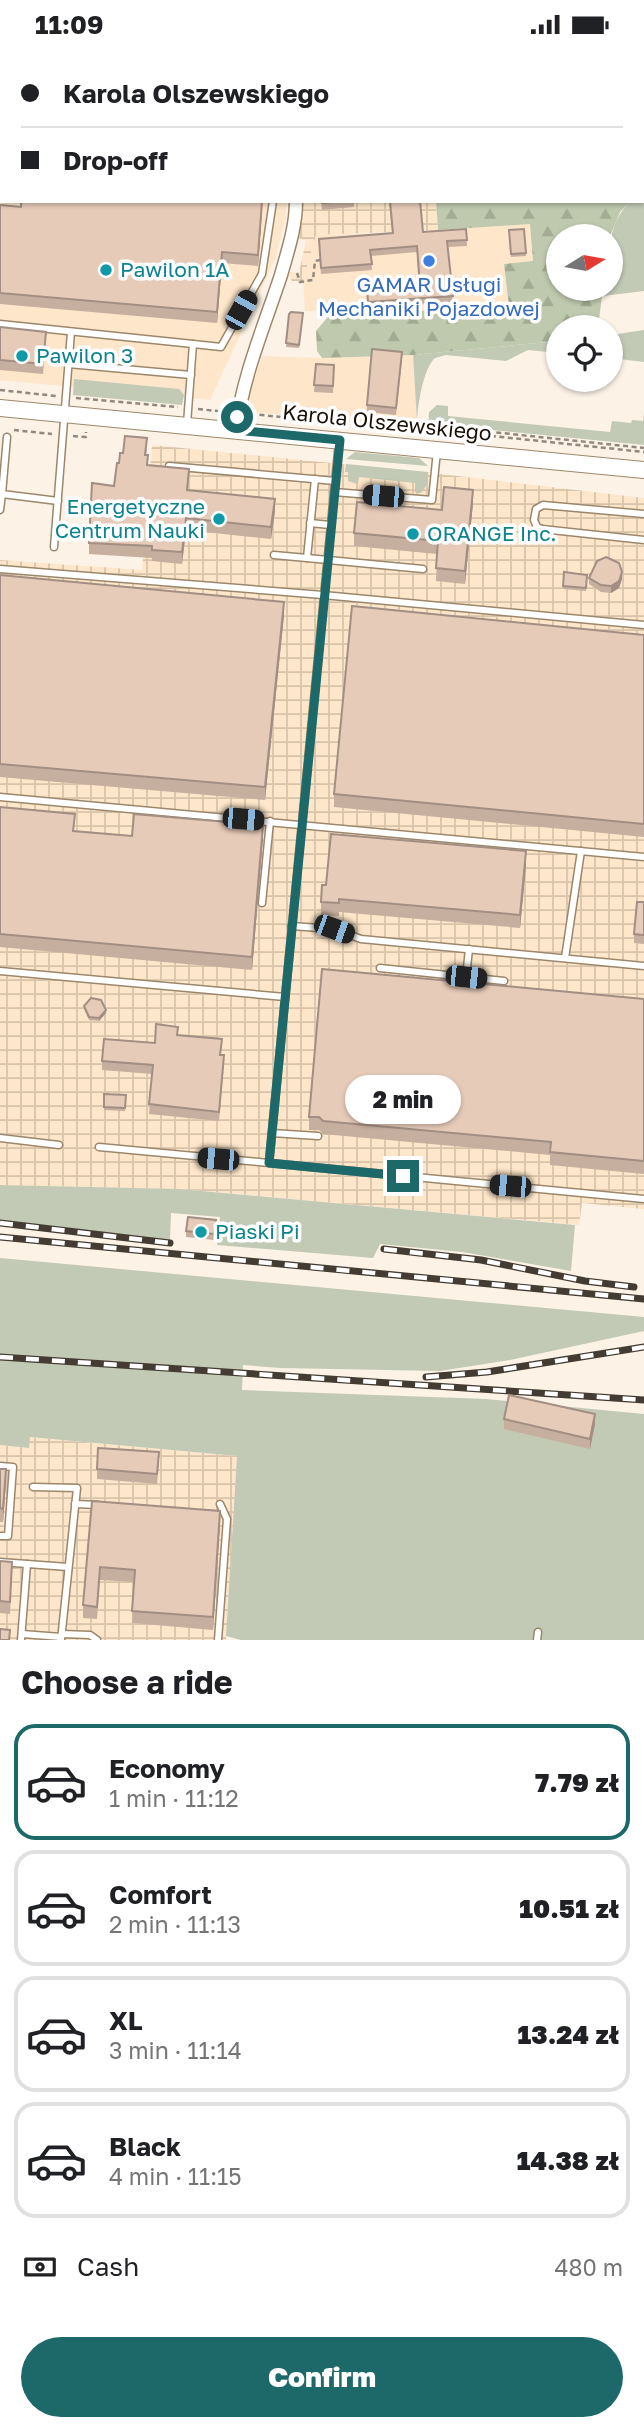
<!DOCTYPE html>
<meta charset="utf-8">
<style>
:root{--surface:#fff;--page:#f6f6f6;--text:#202124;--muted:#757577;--line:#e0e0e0;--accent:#1d6969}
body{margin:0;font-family:"Golos Text",sans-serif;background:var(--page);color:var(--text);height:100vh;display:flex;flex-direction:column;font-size:26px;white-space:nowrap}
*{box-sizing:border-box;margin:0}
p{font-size:23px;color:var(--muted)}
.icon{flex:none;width:38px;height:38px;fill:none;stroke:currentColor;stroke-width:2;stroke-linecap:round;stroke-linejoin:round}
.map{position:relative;height:1591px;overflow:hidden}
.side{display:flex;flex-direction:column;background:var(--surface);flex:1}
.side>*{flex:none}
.banner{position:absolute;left:0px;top:0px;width:644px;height:154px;box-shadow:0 2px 5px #0004;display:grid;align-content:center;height:154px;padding:0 21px;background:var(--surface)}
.needle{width:46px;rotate:79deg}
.controls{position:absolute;left:546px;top:175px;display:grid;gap:14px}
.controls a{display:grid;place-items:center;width:77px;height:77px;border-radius:50%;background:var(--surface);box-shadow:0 2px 5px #0004;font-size:35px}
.end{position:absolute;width:32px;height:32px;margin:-16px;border:9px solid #1d6969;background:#fff;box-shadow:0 0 0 4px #fff}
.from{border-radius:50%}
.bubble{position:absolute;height:49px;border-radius:24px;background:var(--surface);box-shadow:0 2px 5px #0004;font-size:23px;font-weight:800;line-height:49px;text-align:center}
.car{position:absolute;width:21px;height:42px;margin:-21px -10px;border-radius:9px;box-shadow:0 0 5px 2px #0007;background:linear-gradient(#222 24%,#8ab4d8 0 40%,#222 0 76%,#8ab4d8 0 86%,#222 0)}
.banner b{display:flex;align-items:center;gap:24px;height:66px;font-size:26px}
.banner b+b{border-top:2px solid var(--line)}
.banner i{width:18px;height:18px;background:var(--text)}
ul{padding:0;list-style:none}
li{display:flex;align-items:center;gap:21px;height:116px;margin:0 14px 10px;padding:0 7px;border:4px solid var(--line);border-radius:21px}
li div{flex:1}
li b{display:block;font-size:26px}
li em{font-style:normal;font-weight:800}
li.current{border-color:var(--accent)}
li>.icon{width:63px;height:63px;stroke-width:1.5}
h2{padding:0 21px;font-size:32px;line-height:84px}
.pay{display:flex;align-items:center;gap:18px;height:77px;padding:0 21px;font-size:26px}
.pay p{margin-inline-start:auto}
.primary-button{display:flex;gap:14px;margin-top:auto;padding:14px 21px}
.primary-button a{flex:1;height:80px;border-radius:42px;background:var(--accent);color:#fff;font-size:28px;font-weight:800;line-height:80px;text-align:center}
.status{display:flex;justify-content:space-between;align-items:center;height:49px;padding:0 35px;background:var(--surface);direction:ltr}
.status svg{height:19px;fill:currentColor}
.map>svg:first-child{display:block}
.built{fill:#fde6c9}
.industrial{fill:url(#industrial-grid)}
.green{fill:#c2c9b5}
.forest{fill:url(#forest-firs)}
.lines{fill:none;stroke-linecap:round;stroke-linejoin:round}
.service-casing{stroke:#9c876b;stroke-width:9}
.minor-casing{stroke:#9c876b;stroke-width:15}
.tertiary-casing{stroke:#9c876b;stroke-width:18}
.path{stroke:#92897e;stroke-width:2.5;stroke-dasharray:5 3.5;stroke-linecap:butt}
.service{stroke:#fff;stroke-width:6}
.minor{stroke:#fff;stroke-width:12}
.tertiary{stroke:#fff;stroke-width:16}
.rail-casing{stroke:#443c32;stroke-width:7}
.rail{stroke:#fff;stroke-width:4.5;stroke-dasharray:13;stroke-linecap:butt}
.wall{fill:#c7af9f}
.shaded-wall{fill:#a28e82}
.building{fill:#e7cbb9;stroke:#a28e82;stroke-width:2}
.route{stroke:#1d6969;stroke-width:9}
.shop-dot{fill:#3f7fe0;stroke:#fff;stroke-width:2.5}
.culture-dot{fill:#0f9aa8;stroke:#fff;stroke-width:2.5}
.labels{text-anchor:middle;stroke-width:7;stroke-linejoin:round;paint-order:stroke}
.culture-label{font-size:21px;fill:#0d838f;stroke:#fff;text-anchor:start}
.shop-label{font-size:21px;fill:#366cbe;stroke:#fff}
.street-label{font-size:21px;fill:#181006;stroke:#fff}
</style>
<div class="status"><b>11:09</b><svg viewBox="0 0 49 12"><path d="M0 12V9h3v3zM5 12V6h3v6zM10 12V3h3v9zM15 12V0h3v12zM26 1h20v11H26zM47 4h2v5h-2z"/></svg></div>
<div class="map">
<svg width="644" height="1591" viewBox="0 0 644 1591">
<defs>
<pattern id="industrial-grid" width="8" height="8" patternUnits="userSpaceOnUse" patternTransform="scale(1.75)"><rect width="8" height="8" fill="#fde6c9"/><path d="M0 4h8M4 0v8" fill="none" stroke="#d8c4ab"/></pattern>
<pattern id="forest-firs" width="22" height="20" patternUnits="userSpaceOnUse" patternTransform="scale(1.75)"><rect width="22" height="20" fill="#bfc9ad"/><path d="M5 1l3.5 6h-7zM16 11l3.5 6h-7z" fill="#a3ac93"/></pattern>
</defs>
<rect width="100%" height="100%" fill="#fcf2e6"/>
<g class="built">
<path d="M0,35L2,152H287L286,169L275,210L210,351L0,331Z"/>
<path d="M530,174L533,213L504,215L509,258L365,264L305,262L303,232L316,186L399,184Z"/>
<path d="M413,306L417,372L415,379L244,362L262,307L322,309Z"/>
</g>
<g class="industrial">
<path d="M259,0H644V152L642,2H258Z"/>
<path d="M300,152H436L438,181L316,186L303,232H292L287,223L299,224L306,192L299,189Z"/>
<path d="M152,396L441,425L644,449V1160L582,1154L579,1176L180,1140L0,1136V511L142,521Z"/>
<path d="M29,1388L237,1407L226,1591H0V1396L28,1399Z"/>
</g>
<g class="green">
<path d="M631,152H644V242L603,247V240H611C611,205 604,178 631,152Z"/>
<path d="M644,281V313L611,309V286Z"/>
<path d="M558,292V304L528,301L506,312L446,306L435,309C423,320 418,355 417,372L413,306Z"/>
<path d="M74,330L179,340L184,346L182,356L73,346Z"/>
<path d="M437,356L448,357V367L610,383L612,372L631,374L632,371L643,372L644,364V396L492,381L466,383L428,380L429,363Z"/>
<path d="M355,403L419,409L428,417L346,410Z"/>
<path d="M346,415L428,423L427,435L422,443L417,445L415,443V434L359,428L358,435L348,432V423H345Z"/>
<path d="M0,1136L180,1140L575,1176L571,1222L462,1203L380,1195L373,1209L217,1196L220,1168L171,1164L170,1191L0,1171Z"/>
<path d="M0,1209L644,1268V1282L510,1311L440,1322L280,1319L243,1316L242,1341L486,1350L644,1365V1591H241L226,1587L237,1407L30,1388L29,1399L0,1396Z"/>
</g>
<path class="forest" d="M436,152H631L620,163L610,187H558V240H603L598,278H558V292L413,306L322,309L317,302L316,282L332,263L365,264L509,258L504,215L533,212L530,175L438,181Z"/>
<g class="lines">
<defs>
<g id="service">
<path d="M260,2L261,0"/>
<path d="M0,110H2"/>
<path d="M0,275L193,295L187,375"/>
<path d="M193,295L221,298L262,225L273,152"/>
<path d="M68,315L191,326"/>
<path d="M7,388L2,445L58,452"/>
<path d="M339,393L269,1114L644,1150"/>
<path d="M169,417L335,432"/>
<path d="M334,443L432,451L437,402"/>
<path d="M0,461L2,445"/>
<path d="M644,465L543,456L536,460L534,471L537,478L542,480L644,491"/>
<path d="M310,474L330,476"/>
<path d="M54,498L71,283"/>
<path d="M274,506L307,509L315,430"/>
<path d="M307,509L423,520"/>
<path d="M0,520L323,546L644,576"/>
<path d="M0,748L644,808"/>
<path d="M262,854L270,772"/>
<path d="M291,877L334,880L361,890L644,917"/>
<path d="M565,909L581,802"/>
<path d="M380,919L466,928L469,900"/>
<path d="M0,922L285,948"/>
<path d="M466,928L504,932"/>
<path d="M272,1084L318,1087"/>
<path d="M0,1089L59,1096"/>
<path d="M99,1098L269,1114"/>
<path d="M0,1417L13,1418L8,1487H0"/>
<path d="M33,1438L77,1439L61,1591"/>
<path d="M75,1455L98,1456"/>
<path d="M0,1513L68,1518"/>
<path d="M22,1585L61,1588"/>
<path d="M62,1585L90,1586L97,1591"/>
<path d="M21,1591L27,1515"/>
<path d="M218,1591L227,1470L220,1455"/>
<path d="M537,1591L538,1583"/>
</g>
<g id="minor">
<path d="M0,27H2"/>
<path d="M236,381C242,329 265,275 281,226C288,201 296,178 296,152"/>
</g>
<path id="tertiary" d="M0,359L644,421"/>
</defs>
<use href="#service" class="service-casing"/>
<use href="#minor" class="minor-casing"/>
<use href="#tertiary" class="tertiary-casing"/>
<g class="path">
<path d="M297,224L300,233L313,231L315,212L320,211"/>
<path d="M0,341L56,347"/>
<path d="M76,349L178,358"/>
<path d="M198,360L227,363"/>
<path d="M251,365L466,386L492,383L644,399"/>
<path d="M14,381L52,385"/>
<path d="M73,387L86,388V383"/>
<path d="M474,389L492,387L644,403"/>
</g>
<use href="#service" class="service"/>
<use href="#minor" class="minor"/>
<use href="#tertiary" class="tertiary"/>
<defs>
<g id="rail">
<path d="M0,1174L170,1194"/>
<path d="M0,1188L644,1250"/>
<path d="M384,1200L481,1211L585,1232L634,1238"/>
<path d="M0,1308L644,1351"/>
<path d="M426,1328L487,1323L644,1298"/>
</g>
</defs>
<use href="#rail" class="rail-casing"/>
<use href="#rail" class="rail"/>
</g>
<g class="wall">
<path d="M613,0H644V21L642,20V2H613Z"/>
<rect x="0" y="43" width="2" height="58"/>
<path d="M644,93V118L642,117V98Z"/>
<path d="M321,152H354V158L322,161Z"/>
<path d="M389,152L423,183L466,180L467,197L447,198L453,253L368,258L367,240L419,239L417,203L371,207L372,221L321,225L319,196L392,184Z"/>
<path d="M0,156L21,158L262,161L258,217L222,214L217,274L0,255Z"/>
<path d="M524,180L526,207L511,208L509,181Z"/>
<path d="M303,264L299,299L286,298L289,265Z"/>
<path d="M0,278L46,293L43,325L0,321Z"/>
<path d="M402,310L396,366L367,363V356Z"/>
<path d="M316,315L334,316L333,344L314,343Z"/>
<path d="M147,400L146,406L148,416L189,432L188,442L275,462L271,490L186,481L182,515L152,512V509L89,505V494L114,437L123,404Z"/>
<path d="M473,454L465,535L436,532L437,505L354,497V484L442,461Z"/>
<path d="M564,523L587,526L586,542L563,540Z"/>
<path d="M0,526L284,566L265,751L0,728Z"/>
<path d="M589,529L622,530L619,539L611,544L601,543L589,535Z"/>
<path d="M644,586V788L334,758V745Z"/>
<path d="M0,758L75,782L132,787L263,789L252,921L0,898Z"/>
<path d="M526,816L520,879L339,863V867L321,866V853Z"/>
<path d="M644,853V895L634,894V885Z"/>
<path d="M644,950V1125L550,1116V1106L323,1085L319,1081H309V1068Z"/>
<path d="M84,957L106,964L99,972L89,971L84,960Z"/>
<path d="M178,986L221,1006L224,1015L219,1072L149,1065L152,1025L102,1021V1012Z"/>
<path d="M104,1045L126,1046L125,1062L104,1061Z"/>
<path d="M216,1178L214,1191L186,1188V1182Z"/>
<path d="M504,1370L595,1375L590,1400L504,1380Z"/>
<path d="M159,1413L157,1435L97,1430V1420Z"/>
<path d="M0,1420L6,1433L3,1473H0Z"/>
<path d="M92,1452L220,1474L213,1581L132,1574L134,1533L100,1531L97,1570L83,1569V1556Z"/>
<path d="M0,1512L12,1525L10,1565L0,1564Z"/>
</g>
<g class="shaded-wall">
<path d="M262,152V161L258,217V206Z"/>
<path d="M222,203V214L217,274V263Z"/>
<path d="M473,441V454L465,535V522Z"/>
<path d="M275,450V462L271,490V478Z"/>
<path d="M186,469V481L182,515V503Z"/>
<path d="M622,523V530L619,539L611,544V537Z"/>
<path d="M284,553V566L265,751V738Z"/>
<path d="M263,776V789L252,921V908Z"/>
<path d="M526,802V816L520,879V866Z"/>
<path d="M106,961V964L99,972V969Z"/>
<path d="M595,1365V1375L590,1400V1390Z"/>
<path d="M6,1420V1433L3,1473V1460Z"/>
<path d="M220,1462V1474L213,1581V1568Z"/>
</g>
<g class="building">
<path d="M293,0H309V2H297Z"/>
<path d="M614,0H644V11L642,10V2H619Z"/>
<path d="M0,43H2V89L0,88Z"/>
<path d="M644,93V108L642,107V98Z"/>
<path d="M21,152H262L258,206L222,203L217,263L0,244V156L21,158Z"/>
<path d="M322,152H343L322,154Z"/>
<path d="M390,152H420L423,183L466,180L467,191L447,192L453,247L368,253L367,240L399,238V240L420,238L417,197L370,201L372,215L321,219L319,190L393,184Z"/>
<path d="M524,180L526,204L511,205L509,181Z"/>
<path d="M291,263L303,264L299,296L286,294L289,265Z"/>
<path d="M0,278L46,283L43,315L0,311Z"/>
<path d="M372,300L402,303L396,359L367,356Z"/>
<path d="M316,315L334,316L333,337L314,336Z"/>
<path d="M125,387L147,389L145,406H148L147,416L189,420L187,441L275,450L271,478L186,469L182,503L152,501V497L89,494L92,434L114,437L117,414H119L120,404H123Z"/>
<path d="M444,438L473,441L465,522L436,519L438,492L354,484L357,453L442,461Z"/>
<path d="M606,508L619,514L622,523L619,532L611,537L601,536L589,529L597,512Z"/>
<path d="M564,523L587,526L586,539L563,537Z"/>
<path d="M0,526L284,553L265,738L0,715Z"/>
<path d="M352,557L644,586V775L334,745Z"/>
<path d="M0,758L75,765L73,782L132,787L134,765L263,776L252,908L0,885Z"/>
<path d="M331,785L526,802L520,866L339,850V854L321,853L322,836H326Z"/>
<path d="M637,853H644V886L634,885Z"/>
<path d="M322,920L644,950V1112L550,1103L551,1093L323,1072L319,1068H309Z"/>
<path d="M91,949L101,951L106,961L99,969L89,968L84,957Z"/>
<path d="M156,975L178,978L177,986L222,990L220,1006H224L219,1063L149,1055L153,1016L102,1012L104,990L155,994Z"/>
<path d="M104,1045L126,1046L125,1059L104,1058Z"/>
<path d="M188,1168L216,1171L214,1185L186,1182Z"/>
<path d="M509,1346L595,1365L590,1390L504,1370Z"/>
<path d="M98,1399L159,1403L157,1425L97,1420Z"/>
<path d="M0,1420H6L3,1460L0,1459Z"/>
<path d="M92,1452L220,1462L213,1568L132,1562L135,1521L100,1518L97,1558L83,1556Z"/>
<path d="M0,1512L12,1513L10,1553L0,1552Z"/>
<path d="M0,1580L10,1581L9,1591H0Z"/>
</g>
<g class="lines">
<path class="route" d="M237,368L236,381L340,391L269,1114L403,1127"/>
</g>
<circle class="shop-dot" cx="429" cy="212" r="7"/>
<g class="culture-dot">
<circle cx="106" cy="221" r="7"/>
<circle cx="22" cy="307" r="7"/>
<circle cx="219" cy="470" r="7"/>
<circle cx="413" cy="485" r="7"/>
<circle cx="201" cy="1183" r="7"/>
</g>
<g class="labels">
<g class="culture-label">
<text x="120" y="228">Pawilon 1A</text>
<text x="36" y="314">Pawilon 3</text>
<text x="205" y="465" text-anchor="end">Energetyczne<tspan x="205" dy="24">Centrum Nauki</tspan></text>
<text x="427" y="492">ORANGE Inc.</text>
<text x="215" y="1190">Piaski Pi</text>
</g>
<g class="shop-label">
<text x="429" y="243">GAMAR Usługi<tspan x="429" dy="24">Mechaniki Pojazdowej</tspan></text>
</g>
<g class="street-label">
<text transform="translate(387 374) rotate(6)" y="7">Karola Olszewskiego</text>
</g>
</g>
</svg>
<div class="controls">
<a><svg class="needle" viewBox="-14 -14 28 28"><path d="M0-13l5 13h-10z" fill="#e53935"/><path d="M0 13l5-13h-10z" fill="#757577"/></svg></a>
<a><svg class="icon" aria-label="locate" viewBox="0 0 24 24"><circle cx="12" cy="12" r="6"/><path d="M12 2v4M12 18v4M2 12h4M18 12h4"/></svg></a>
</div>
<i class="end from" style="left:237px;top:368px"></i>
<i class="end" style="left:403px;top:1127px"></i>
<div class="bubble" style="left:345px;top:1026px;width:116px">2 min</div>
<i class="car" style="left:241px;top:261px;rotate:29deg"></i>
<i class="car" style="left:383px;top:447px;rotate:275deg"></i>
<i class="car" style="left:243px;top:770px;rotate:95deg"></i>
<i class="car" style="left:334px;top:880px;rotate:110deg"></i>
<i class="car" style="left:466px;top:928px;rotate:96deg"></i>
<i class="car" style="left:218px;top:1110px;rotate:275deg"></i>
<i class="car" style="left:510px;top:1137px;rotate:275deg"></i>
<div class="banner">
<b><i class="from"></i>Karola Olszewskiego</b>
<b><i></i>Drop-off</b>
</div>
</div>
<section class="side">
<h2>Choose a ride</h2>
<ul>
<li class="current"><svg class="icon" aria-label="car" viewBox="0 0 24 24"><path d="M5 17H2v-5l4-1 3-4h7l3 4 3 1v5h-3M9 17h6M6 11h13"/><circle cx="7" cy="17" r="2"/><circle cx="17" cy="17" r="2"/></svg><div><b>Economy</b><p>1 min · 11:12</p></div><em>7.79 zł</em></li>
<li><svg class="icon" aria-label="car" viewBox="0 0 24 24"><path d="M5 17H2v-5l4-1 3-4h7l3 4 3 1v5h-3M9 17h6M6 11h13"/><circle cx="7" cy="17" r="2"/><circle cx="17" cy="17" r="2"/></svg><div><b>Comfort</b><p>2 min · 11:13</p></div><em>10.51 zł</em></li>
<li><svg class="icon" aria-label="car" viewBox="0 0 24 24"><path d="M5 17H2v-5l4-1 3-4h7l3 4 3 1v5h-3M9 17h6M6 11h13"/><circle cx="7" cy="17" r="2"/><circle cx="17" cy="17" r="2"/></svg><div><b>XL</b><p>3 min · 11:14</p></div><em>13.24 zł</em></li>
<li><svg class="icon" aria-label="car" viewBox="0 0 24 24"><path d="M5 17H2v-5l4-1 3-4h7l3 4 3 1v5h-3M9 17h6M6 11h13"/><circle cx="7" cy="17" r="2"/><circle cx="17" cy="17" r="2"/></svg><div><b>Black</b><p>4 min · 11:15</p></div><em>14.38 zł</em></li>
</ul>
<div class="pay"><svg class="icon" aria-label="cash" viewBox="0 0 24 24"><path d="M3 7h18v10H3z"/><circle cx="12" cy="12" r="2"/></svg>Cash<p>480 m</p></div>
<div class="primary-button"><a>Confirm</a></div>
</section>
